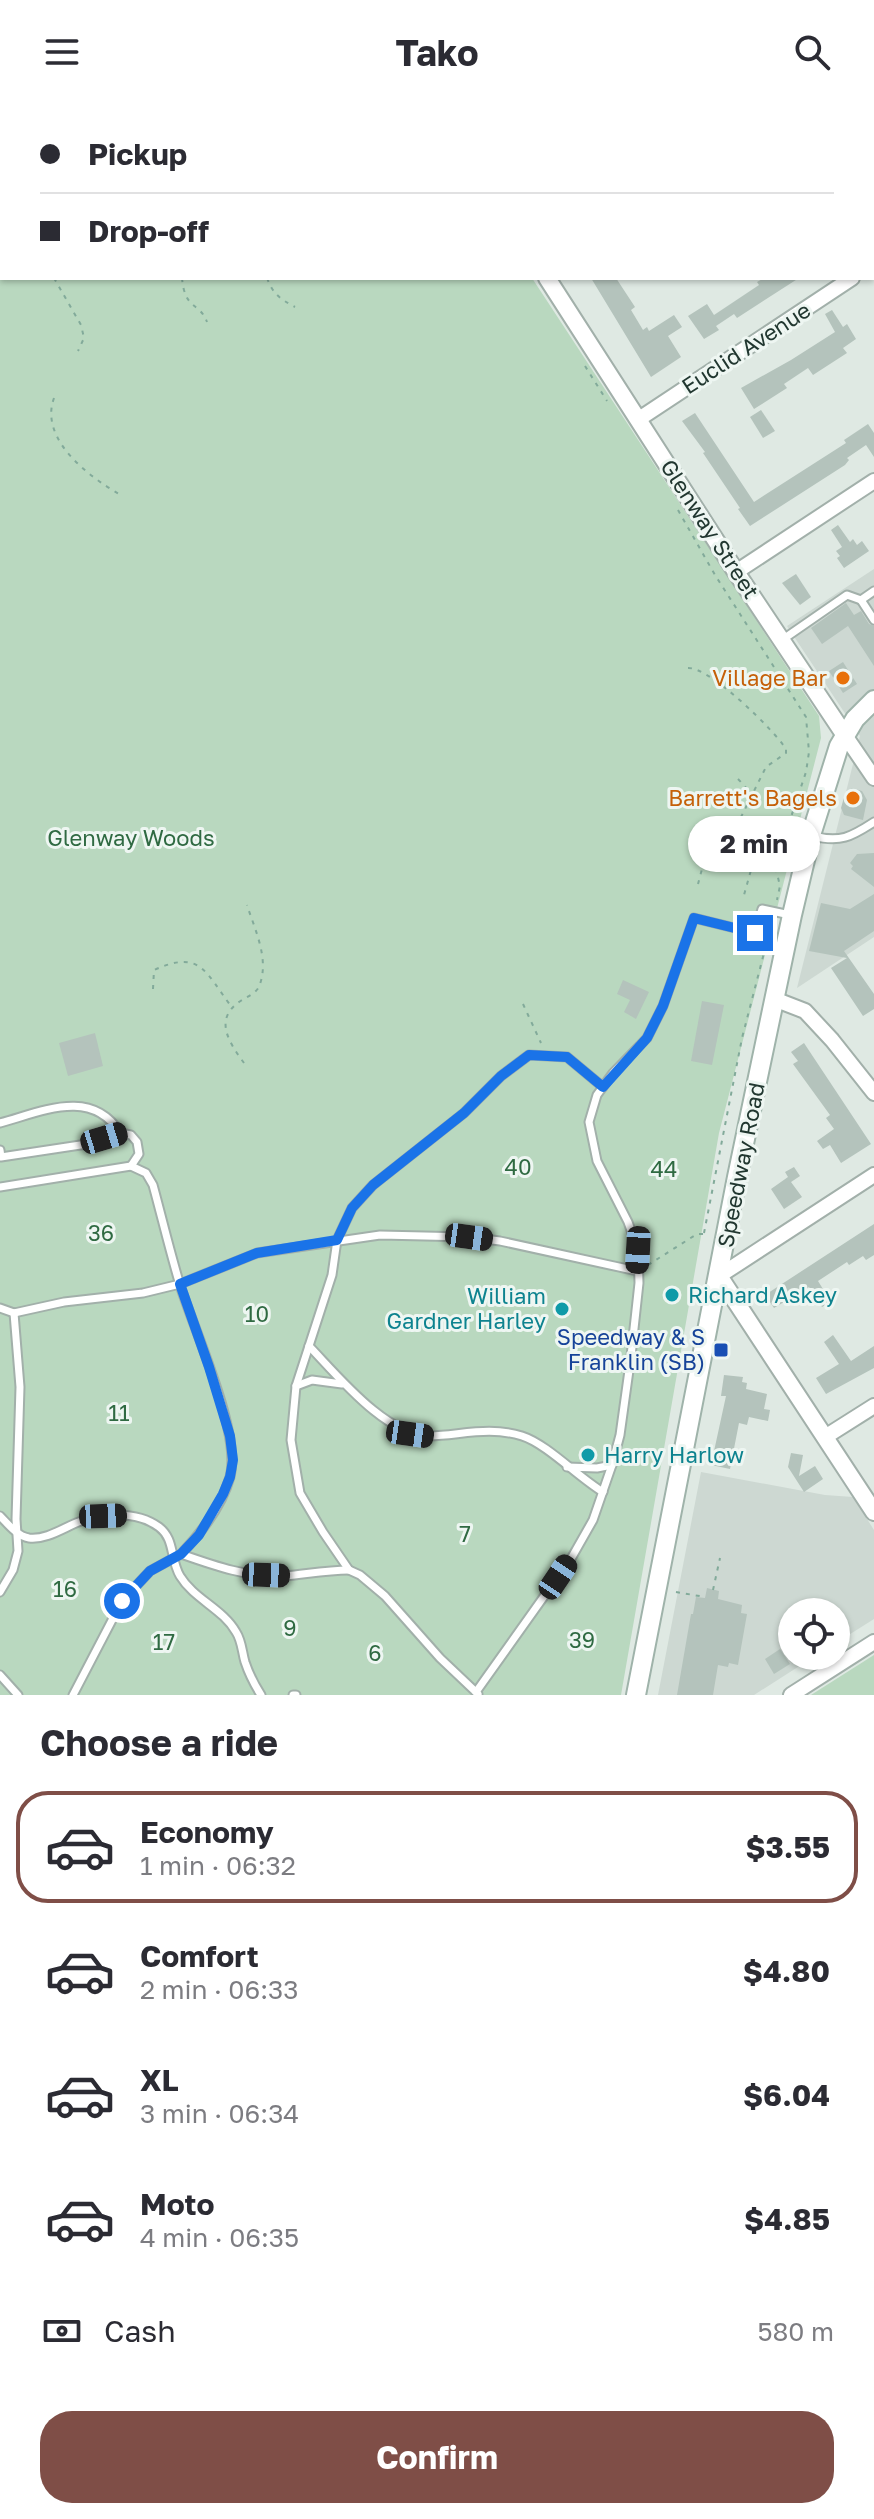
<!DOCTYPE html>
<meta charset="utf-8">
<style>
:root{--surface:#fff;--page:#f2f2f3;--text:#2b2b33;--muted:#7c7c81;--line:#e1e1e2;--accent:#7f4e47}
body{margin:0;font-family:"Golos Text",sans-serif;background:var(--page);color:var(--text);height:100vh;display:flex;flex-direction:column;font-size:30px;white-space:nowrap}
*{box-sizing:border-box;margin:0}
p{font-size:26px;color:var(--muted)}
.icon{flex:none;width:44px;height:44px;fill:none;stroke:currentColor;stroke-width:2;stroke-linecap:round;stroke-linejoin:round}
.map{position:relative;height:1591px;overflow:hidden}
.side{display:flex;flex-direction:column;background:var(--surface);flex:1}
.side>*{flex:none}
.top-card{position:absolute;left:0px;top:0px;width:874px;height:176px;box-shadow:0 2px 6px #0004;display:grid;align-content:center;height:176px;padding:0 40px;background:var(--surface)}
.controls{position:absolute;left:778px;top:1494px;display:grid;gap:16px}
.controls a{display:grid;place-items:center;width:72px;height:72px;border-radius:50%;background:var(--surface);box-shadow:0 2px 6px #0004;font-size:40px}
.end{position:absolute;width:36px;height:36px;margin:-18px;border:10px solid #1a73e8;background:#fff;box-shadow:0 0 0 4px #fff}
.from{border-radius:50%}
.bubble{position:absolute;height:56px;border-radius:28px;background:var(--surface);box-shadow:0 2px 6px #0004;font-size:26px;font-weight:700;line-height:56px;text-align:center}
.car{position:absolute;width:24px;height:48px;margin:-24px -12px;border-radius:10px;box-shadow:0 0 6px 2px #0007;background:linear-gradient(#222 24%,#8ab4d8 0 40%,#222 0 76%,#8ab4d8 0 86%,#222 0)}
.top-card b{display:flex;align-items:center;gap:28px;height:76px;font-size:30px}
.top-card b+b{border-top:2px solid var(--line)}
.top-card i{width:20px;height:20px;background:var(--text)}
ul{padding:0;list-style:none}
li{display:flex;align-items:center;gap:24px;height:112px;margin:0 16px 12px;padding:0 24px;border:4px solid transparent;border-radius:32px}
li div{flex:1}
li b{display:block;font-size:30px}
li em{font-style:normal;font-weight:700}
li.selected{border-color:var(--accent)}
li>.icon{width:72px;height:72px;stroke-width:1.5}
h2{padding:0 40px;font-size:36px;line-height:96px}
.pay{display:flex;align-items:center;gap:20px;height:88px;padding:0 40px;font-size:30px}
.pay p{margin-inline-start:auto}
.primary-button{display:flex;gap:16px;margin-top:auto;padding:16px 40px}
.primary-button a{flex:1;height:92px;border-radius:32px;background:var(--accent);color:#fff;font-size:32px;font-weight:700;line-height:92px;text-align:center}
header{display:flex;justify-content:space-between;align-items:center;height:104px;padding:0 40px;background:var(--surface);font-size:36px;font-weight:700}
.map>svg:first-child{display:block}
.built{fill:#cdd8d2}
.green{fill:#b9d8bf}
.building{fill:#b4c3bc}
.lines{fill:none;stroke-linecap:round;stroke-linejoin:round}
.service-casing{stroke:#a2b0aa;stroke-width:11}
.minor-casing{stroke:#a2b0aa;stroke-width:18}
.tertiary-casing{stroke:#a2b0aa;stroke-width:20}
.secondary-casing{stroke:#9fb3aa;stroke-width:22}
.path{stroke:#82aa9a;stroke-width:2;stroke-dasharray:4 6;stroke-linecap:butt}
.service{stroke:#fff;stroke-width:7}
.minor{stroke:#fff;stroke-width:14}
.tertiary{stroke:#fff;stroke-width:16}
.secondary{stroke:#fff;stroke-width:18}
.route{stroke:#1a73e8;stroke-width:10}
.food-dot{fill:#e8710a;stroke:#eef6f2;stroke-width:3}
.culture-dot{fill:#0f9aa8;stroke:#eef6f2;stroke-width:3}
.transit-dot{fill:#1a4fb4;stroke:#eef6f2;stroke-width:3}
.labels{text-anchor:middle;stroke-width:6;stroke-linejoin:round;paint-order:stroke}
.street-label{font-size:22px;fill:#213730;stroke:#eef6f2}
.food-label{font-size:22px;fill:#c56008;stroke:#eef6f2;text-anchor:end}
.park-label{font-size:22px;fill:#2f6a42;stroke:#eef6f2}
.culture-label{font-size:22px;fill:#0d838f;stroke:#eef6f2;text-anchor:start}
.transit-label{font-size:22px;fill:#164399;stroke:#eef6f2;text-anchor:end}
</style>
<header><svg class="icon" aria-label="menu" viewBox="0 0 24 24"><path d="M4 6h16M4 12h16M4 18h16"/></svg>Tako<svg class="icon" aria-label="search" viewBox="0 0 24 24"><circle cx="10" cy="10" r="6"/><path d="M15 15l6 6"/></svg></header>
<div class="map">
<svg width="874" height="1591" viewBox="0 0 874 1591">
<rect width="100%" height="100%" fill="#dfe9e3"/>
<g class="built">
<path d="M874,465V833L797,884L860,632L787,522Z"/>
<path d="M701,1368L825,1391L853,1393L874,1426V1515L836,1539V1508H792V1552H815L754,1591H658Z"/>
</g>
<g class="green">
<path d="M0,0H418L420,2H2V174H532L819,612L821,634L719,1029L621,1591H0Z"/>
<path d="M874,1551V1591H811Z"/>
</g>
<g class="building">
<path d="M591,174H616L635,203L631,206L643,226L647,223L649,227L674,211L682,223L668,232L681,253L651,273Z"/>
<path d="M764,174H799L737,214L734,210L716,222L719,226L704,235L688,212L707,200L714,211L759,181L757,178Z"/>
<path d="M832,206L843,223L847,220L856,235L843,244L847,249L813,271L808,264L784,280L787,284L754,305L741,284L791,256L835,228L825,210Z"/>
<path d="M761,306L775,327L763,334L750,313Z"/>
<path d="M695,309L754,398L846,339L844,336L868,320L874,329V353L866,341L847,354L849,356L845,361L750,422L738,405L740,404L703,349L705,348L682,317Z"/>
<path d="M838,421L850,438L853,435L857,441L862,437L869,447L844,464L837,454L840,452L836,447L842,443L831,426Z"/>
<path d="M796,470L811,493L800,501L782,479Z"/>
<path d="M846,499L854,511L861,507L869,520L874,522V562L848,522L822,540L811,524Z"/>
<path d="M843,558L857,580L843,589L829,567Z"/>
<path d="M852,684L862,687L867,696L863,716L844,711L841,704L845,690Z"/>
<path d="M734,724L744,752L712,748Z"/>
<path d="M874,749V783L851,765L853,762L850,759L857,750Z"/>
<path d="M874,790V827L844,847L874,890V905L863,912L831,864L847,854L809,847L821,799L850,805Z"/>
<path d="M623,876L649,888L636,915L624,908L630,896L617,890Z"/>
<path d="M702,897L724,901L712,961L691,957Z"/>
<path d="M95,929L103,962L68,972L59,939Z"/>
<path d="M804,939L871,1040L841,1059L830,1041L823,1045L817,1037L834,1025L826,1014L830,1011L793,960L798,957L791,948Z"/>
<path d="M794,1063L800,1072L791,1078L802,1093L784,1105L771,1085L788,1073L785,1068Z"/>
<path d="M874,1120V1151L866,1156L863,1152L849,1161L847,1158L818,1177L831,1198L822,1203L809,1183L774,1204L765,1191Z"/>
<path d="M833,1231L851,1257L874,1242V1264L826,1290L816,1274L839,1260L824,1238Z"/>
<path d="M724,1271L743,1273L742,1278L747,1279L746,1285L767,1290L764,1305L770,1306L768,1317L749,1313L747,1321L739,1319L730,1365L711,1361L726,1292H721Z"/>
<path d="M791,1349L803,1351L799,1372L815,1362L823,1375L804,1388L788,1363Z"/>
<path d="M707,1484L719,1487L718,1495L742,1501L741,1509L747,1510L738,1561L729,1559L728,1563L718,1561L713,1591H677L691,1510H693L696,1493L705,1494Z"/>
<path d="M780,1545L790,1560L774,1570L765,1555Z"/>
</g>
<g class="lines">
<defs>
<g id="service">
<path d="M861,496L874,516"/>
<path d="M782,536L847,491L861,496L874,487"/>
<path d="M813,732C840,739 851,733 874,718"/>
<path d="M0,1019C41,1008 92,983 120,1029"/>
<path d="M0,1046L1,1053L87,1040L120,1029L131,1031L137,1038L139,1050L131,1062"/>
<path d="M0,1083L131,1062L146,1069L153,1081C162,1114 170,1148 180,1181C194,1226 242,1330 230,1373C222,1402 201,1429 181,1450"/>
<path d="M0,1204L14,1209L64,1198L143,1189L180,1180L257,1149L380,1131L469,1133L500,1137L637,1167"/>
<path d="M309,1242C337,1271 387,1333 430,1332C461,1331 490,1322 522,1332C547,1340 578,1373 603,1388"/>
<path d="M296,1282L312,1276L342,1280"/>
<path d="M567,1363L597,1364L612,1361"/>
<path d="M0,1412C8,1420 17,1432 29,1434C45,1436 62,1425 76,1419C100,1409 136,1406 159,1423C175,1435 170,1455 180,1472C194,1495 223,1505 236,1528C242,1537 242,1548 245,1558C249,1570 254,1580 261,1591"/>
<path d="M0,1488L13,1466L18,1447L16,1415L20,1283L14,1209"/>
<path d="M0,1571L18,1591"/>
<path d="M476,1588L572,1453L593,1416L612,1361L620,1331L631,1252L639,1179L638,1146L628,1118L597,1057L589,1018L597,991L613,969L647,934L663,902L694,814L755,829L762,805L790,811"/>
<path d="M478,1590L440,1554L385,1492L360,1471L349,1466L323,1428L300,1389L291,1336L296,1282L332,1171L337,1136L352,1104L373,1081L464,1009L501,972L529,951L567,953L603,983"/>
<path d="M73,1591L122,1497L150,1467L181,1450C215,1462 249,1474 286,1472C307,1470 327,1466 349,1466"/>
<path d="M293,1591H296"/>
</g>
<g id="minor">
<path d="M453,2L456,0"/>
<path d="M784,2L787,0"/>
<path d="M872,161L874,160"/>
<path d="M639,315L852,174"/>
<path d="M736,468L874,377"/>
<path d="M844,630L874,674"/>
<path d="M774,895L805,907L832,936L874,989"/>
<path d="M719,1172L874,1071"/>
<path d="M825,1333L874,1302"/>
<path d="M791,1591L874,1538"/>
</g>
<g id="tertiary">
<path d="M433,0L435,2"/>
<path d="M547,174L736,468L844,630"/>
<path d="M719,1172L874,1408"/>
</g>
<path id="secondary" d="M636,1591L737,1073L792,811L811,731L839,642L855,615L874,596"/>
</defs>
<use href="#service" class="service-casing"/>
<use href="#minor" class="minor-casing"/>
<use href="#tertiary" class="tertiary-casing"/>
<use href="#secondary" class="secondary-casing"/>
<g class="path">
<path d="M376,0L378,2"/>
<path d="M413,0L414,2"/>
<path d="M54,174L81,221L84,234L78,247"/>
<path d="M182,174C185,207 199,197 207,218"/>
<path d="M267,174C273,190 280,195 295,203"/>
<path d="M585,262L607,297"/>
<path d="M54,294C39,335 88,372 119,390"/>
<path d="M678,406L715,471L806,613L809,648L806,668L775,761L780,782L777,796"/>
<path d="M688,564C710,563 774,626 786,645V649L766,663L739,717V728L751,766L744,791"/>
<path d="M738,675L751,689"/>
<path d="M698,780L706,750L712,736L720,737L737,719"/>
<path d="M153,885L154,866C201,845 205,868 231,902"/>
<path d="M523,900L541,939"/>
<path d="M244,959C228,937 213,914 242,896C249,892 258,888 260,880C269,854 255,826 247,801"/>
<path d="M704,1129L742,934L772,818"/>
<path d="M648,1161L697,1130H709"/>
<path d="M713,1486L720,1454"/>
<path d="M676,1488L705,1493"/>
</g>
<use href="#service" class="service"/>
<use href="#minor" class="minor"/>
<use href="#tertiary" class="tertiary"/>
<use href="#secondary" class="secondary"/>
</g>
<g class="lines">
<path class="route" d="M122,1497L150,1467L181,1450L199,1431L223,1390L230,1373L233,1356L230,1332L209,1263L180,1180L257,1149L337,1136L352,1104L373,1081L464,1009L501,972L529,951L567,953L603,983L647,934L663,902L694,814L755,829"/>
</g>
<g class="food-dot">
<circle cx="843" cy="574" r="8"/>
<circle cx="853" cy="694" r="8"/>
</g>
<g class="culture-dot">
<circle cx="672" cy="1191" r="8"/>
<circle cx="562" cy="1205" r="8"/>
<circle cx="588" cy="1351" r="8"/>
</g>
<rect class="transit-dot" x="713" y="1238" width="16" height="16" rx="4"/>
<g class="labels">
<g class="street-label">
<text transform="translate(746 244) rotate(-33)" y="8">Euclid Avenue</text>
<text transform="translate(710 425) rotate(57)" y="8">Glenway Street</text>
<text transform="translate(741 1061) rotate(-79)" y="8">Speedway Road</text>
</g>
<g class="food-label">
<text x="827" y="582">Village Bar</text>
<text x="837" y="702">Barrett's Bagels</text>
</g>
<g class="park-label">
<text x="131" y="742">Glenway Woods</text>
<text x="518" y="1071">40</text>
<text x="664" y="1073">44</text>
<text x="101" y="1137">36</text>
<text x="257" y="1218">10</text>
<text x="119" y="1317">11</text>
<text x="465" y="1438">7</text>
<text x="65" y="1493">16</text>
<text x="290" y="1532">9</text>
<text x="582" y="1544">39</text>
<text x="164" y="1546">17</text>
<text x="375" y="1557">6</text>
</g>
<g class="culture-label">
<text x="688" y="1199">Richard Askey</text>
<text x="546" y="1200" text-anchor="end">William<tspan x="546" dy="25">Gardner Harley</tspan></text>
<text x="604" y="1359">Harry Harlow</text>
</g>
<g class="transit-label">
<text x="705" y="1241">Speedway &amp; S<tspan x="705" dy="25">Franklin (SB)</tspan></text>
</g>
</g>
</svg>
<div class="controls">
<a><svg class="icon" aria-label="locate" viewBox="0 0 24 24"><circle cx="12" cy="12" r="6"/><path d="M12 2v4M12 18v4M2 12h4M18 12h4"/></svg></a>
</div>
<i class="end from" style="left:122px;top:1497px"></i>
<i class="end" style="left:755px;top:829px"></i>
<div class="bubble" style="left:688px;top:712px;width:132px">2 min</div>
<i class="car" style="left:104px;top:1034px;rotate:73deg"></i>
<i class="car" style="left:469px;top:1133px;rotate:98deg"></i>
<i class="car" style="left:638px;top:1146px;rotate:183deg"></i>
<i class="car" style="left:410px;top:1330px;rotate:98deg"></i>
<i class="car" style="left:103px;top:1412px;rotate:88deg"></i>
<i class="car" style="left:266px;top:1471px;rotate:92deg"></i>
<i class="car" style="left:558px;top:1473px;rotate:34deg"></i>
<div class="top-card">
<b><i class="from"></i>Pickup</b>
<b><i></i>Drop-off</b>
</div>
</div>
<section class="side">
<h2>Choose a ride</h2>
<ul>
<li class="selected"><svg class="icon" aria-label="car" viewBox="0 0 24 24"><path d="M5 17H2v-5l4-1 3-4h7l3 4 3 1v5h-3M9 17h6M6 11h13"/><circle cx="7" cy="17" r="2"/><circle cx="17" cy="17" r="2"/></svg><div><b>Economy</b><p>1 min · 06:32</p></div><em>$3.55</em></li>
<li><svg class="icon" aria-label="car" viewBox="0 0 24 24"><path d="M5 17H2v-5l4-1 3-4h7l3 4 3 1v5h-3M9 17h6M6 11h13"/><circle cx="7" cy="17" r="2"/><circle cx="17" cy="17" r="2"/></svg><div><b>Comfort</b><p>2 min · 06:33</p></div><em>$4.80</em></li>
<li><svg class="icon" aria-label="car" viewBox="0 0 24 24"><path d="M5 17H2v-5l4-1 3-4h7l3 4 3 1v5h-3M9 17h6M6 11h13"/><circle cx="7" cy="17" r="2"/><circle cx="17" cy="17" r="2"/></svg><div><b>XL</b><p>3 min · 06:34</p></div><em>$6.04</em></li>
<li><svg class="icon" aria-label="car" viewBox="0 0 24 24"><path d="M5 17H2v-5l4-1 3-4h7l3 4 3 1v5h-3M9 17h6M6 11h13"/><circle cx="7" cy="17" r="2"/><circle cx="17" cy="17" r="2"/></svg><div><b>Moto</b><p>4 min · 06:35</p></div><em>$4.85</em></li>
</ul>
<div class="pay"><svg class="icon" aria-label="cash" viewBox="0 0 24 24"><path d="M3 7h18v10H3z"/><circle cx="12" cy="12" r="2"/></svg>Cash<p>580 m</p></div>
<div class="primary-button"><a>Confirm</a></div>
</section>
